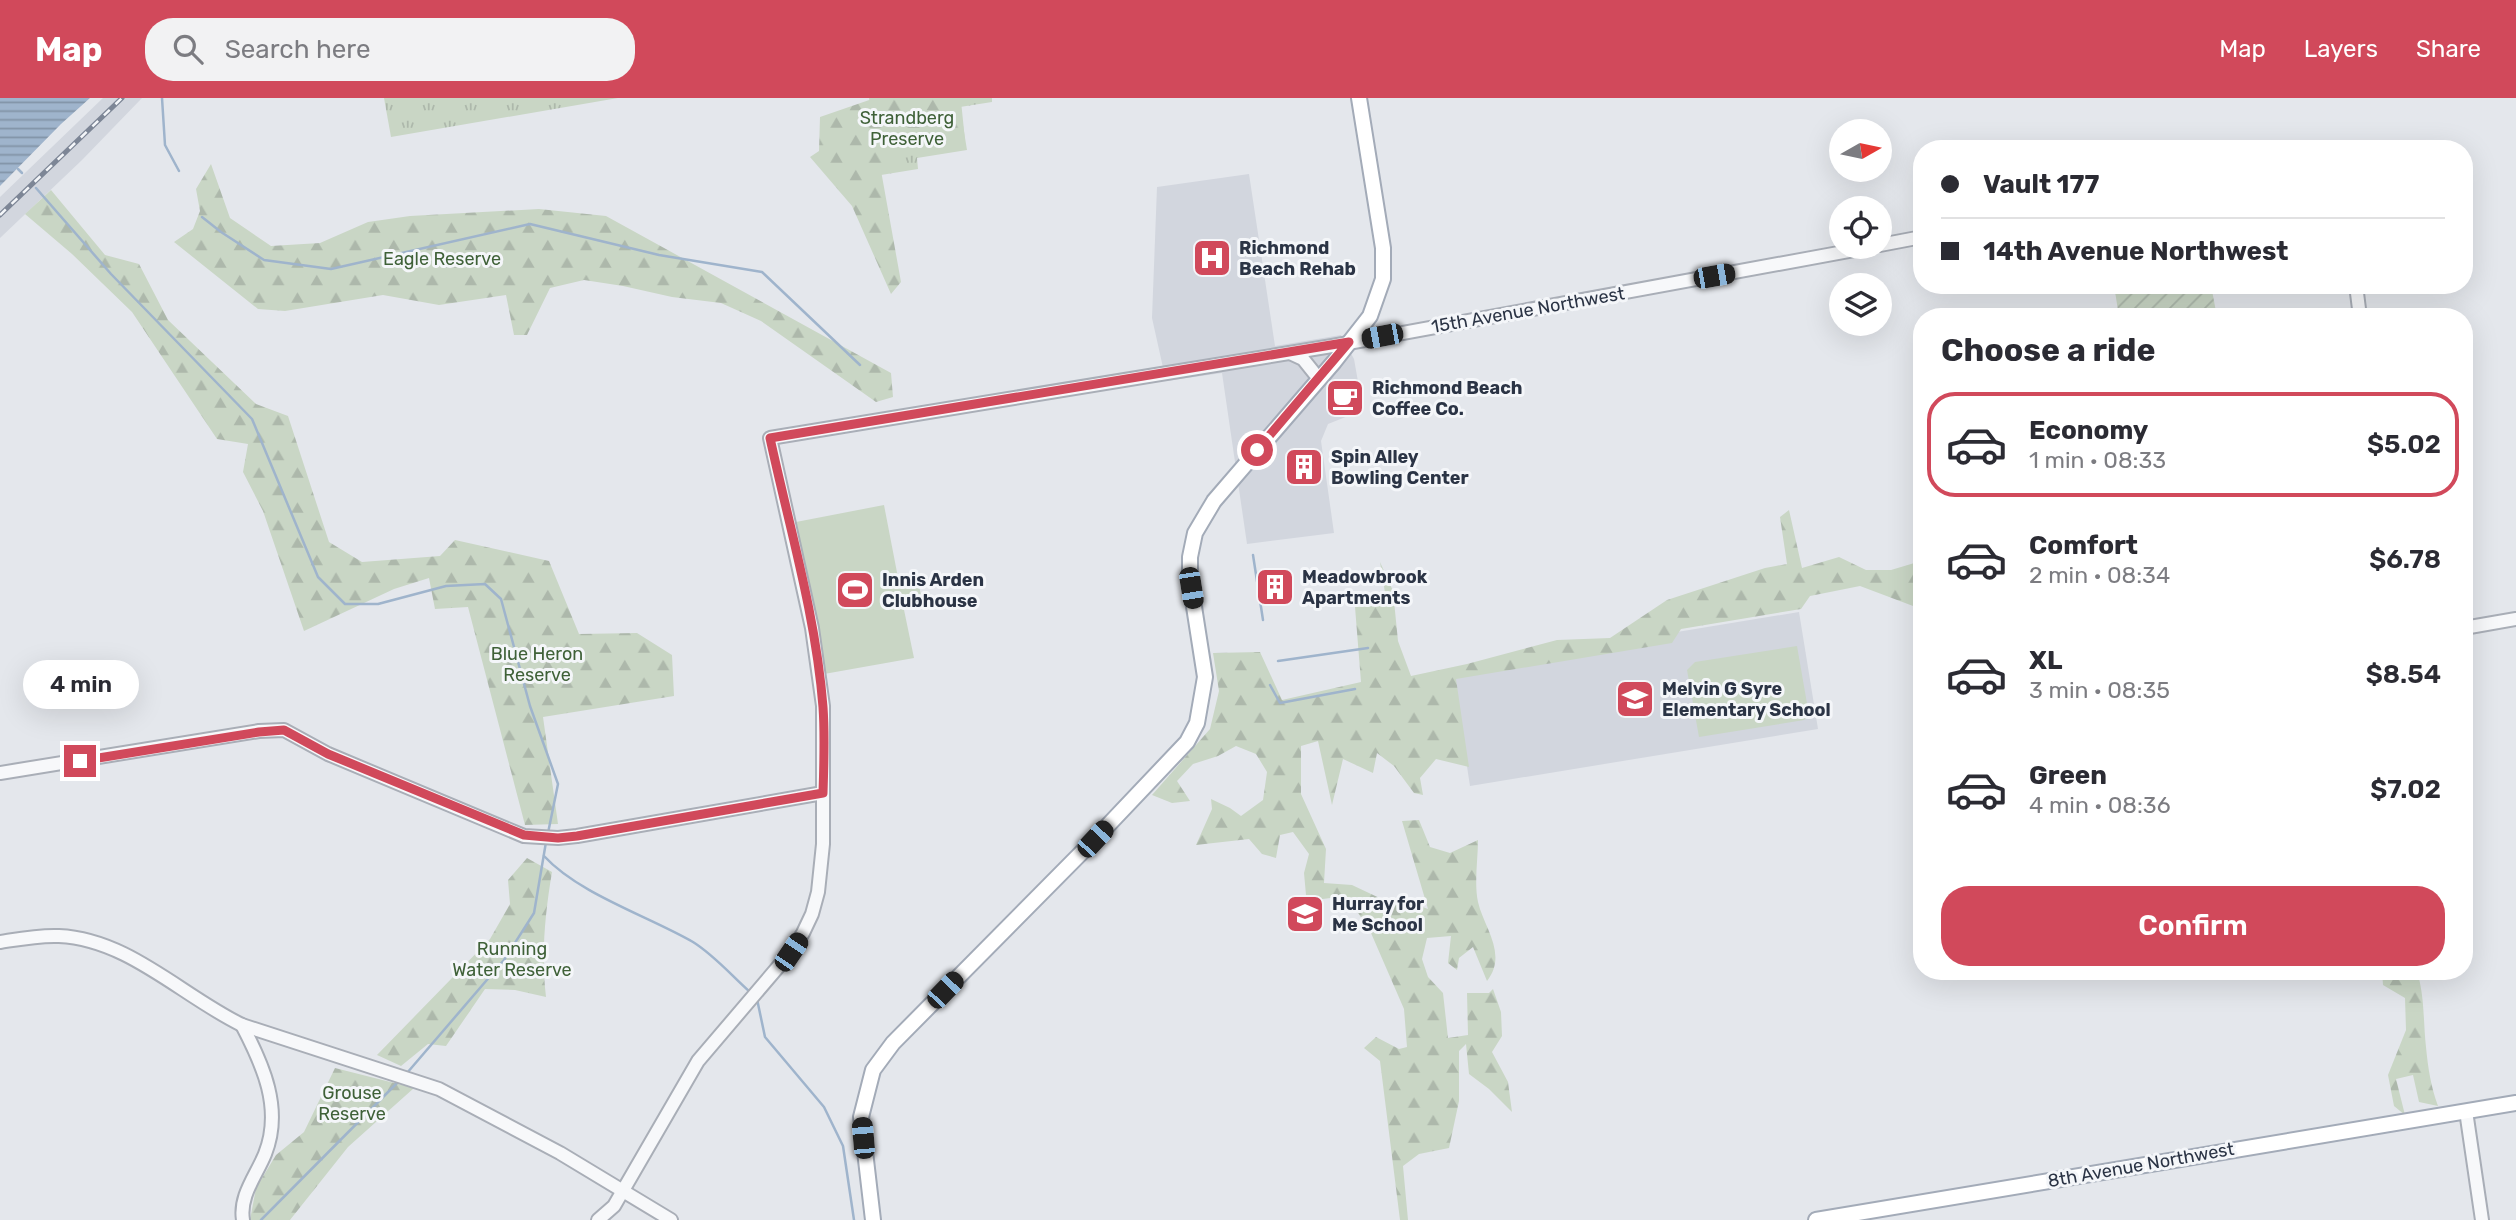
<!DOCTYPE html>
<meta charset="utf-8">
<style>
:root{--surface:#fff;--page:#f2f2f3;--text:#2b2b33;--muted:#7c7c81;--line:#e1e1e2;--accent:#d1495b}
body{margin:0;font-family:Rubik,sans-serif;background:var(--page);color:var(--text);height:100vh;display:flex;flex-direction:column;font-size:26px;white-space:nowrap}
*{box-sizing:border-box;margin:0}
p{font-size:23px;color:var(--muted)}
.icon{flex:none;width:38px;height:38px;fill:none;stroke:currentColor;stroke-width:2;stroke-linecap:round;stroke-linejoin:round}
.map{position:relative;flex:1;overflow:hidden}
.drawer{position:absolute;left:1913px;top:210px;width:560px;height:672px;display:flex;flex-direction:column;background:var(--surface);border-radius:28px;box-shadow:0 7px 28px #0002}
.drawer>*{flex:none}
.top-card{position:absolute;left:1913px;top:42px;width:560px;height:154px;border-radius:28px;box-shadow:0 7px 28px #0002;display:grid;align-content:center;height:154px;padding:0 28px;background:var(--surface)}
.needle{width:46px;rotate:81deg}
.tools{position:absolute;left:1829px;top:21px;display:grid;gap:14px}
.tools a{display:grid;place-items:center;width:63px;height:63px;border-radius:50%;background:var(--surface);box-shadow:0 7px 28px #0002;font-size:35px}
.end{position:absolute;width:32px;height:32px;margin:-16px;border:9px solid #d1495b;background:#fff;box-shadow:0 0 0 4px #fff}
.from{border-radius:50%}
.bubble{position:absolute;height:49px;border-radius:24px;background:var(--surface);box-shadow:0 7px 28px #0002;font-size:23px;font-weight:600;line-height:49px;text-align:center}
.car{position:absolute;width:21px;height:42px;margin:-21px -10px;border-radius:9px;box-shadow:0 0 5px 2px #0007;background:linear-gradient(#222 24%,#8ab4d8 0 40%,#222 0 76%,#8ab4d8 0 86%,#222 0)}
.top-card b{display:flex;align-items:center;gap:24px;height:66px;font-size:26px}
.top-card b+b{border-top:2px solid var(--line)}
.top-card i{width:18px;height:18px;background:var(--text)}
ul{padding:0;list-style:none}
li{display:flex;align-items:center;gap:21px;height:105px;margin:0 14px 10px;padding:0 14px;border:4px solid transparent;border-radius:28px}
li div{flex:1}
li b{display:block;font-size:26px}
li em{font-style:normal;font-weight:600}
li.active{border-color:var(--accent)}
li>.icon{width:63px;height:63px;stroke-width:1.5}
h2{padding:0 28px;font-size:32px;line-height:84px}
.primary-button{display:flex;gap:14px;margin-top:auto;padding:14px 28px}
.primary-button a{flex:1;height:80px;border-radius:28px;background:var(--accent);color:#fff;font-size:28px;font-weight:600;line-height:80px;text-align:center}
header{display:flex;align-items:center;gap:42px;box-sizing:border-box;height:98px;padding:0 35px;background:var(--accent);color:#fff}
header strong{font-size:33px}
nav{display:flex;gap:38px;margin-inline-start:auto;font-size:24px}
.search{width:490px;height:63px;background:var(--page);display:flex;align-items:center;gap:18px;box-sizing:border-box;padding:0 24px;border-radius:28px;color:var(--muted);font-size:26px}
.map>svg:first-child{display:block}
.built{fill:#d2d6de}
.grass{fill:url(#grass-tufts)}
.forest{fill:url(#forest-firs)}
.garden{fill:url(#garden-furrows)}
.pitch{fill:#c9d6c5}
.water{fill:url(#water-rules)}
.lines{fill:none;stroke-linecap:round;stroke-linejoin:round}
.stream{stroke:#9fb4cc;stroke-width:2.5}
.minor-casing{stroke:#a9aeb7;stroke-width:16}
.major-casing{stroke:#a3abb8;stroke-width:18}
.minor{stroke:#f7f8fa;stroke-width:12}
.major{stroke:#fff;stroke-width:14}
.rail-casing{stroke:#7d8696;stroke-width:5}
.rail{stroke:#f4f6f9;stroke-width:2.5;stroke-dasharray:8;stroke-linecap:butt}
.route{stroke:#d1495b;stroke-width:9}
.labels{text-anchor:middle;stroke-width:6;stroke-linejoin:round;paint-order:stroke}
.park-label{font-size:18px;fill:#3f6138;stroke:#f4f6f9}
.poi-label{font-size:18px;font-weight:bold;fill:#2b3445;stroke:#f4f6f9;text-anchor:start}
.street-label{font-size:18px;fill:#2b3445;stroke:#f4f6f9}
</style>
<header>
<strong>Map</strong>
<div class="search"><svg class="icon" aria-label="search" viewBox="0 0 24 24"><circle cx="10" cy="10" r="6"/><path d="M15 15l6 6"/></svg>Search here</div>
<nav><a>Map</a><a>Layers</a><a>Share</a></nav>
</header>
<div class="map">
<svg width="2516" height="1122" viewBox="0 0 2516 1122">
<defs>
<pattern id="grass-tufts" width="24" height="20" patternUnits="userSpaceOnUse" patternTransform="scale(1.75)"><rect width="24" height="20" fill="#c9d6c5"/><path d="M3 7l-1-3M5 7V3M7 7l1-3M15 17l-1-3M17 17v-4M19 17l1-3" fill="none" stroke="#adb8ab"/></pattern>
<pattern id="forest-firs" width="22" height="20" patternUnits="userSpaceOnUse" patternTransform="scale(1.75)"><rect width="22" height="20" fill="#c9d6c5"/><path d="M5 1l3.5 6h-7zM16 11l3.5 6h-7z" fill="#adb8ab"/></pattern>
<pattern id="garden-furrows" width="10" height="10" patternUnits="userSpaceOnUse" patternTransform="scale(1.75)"><rect width="10" height="10" fill="#c9d6c5"/><path d="M-1 1l2-2M0 10L10 0M9 11l2-2" fill="none" stroke="#adb8ab"/></pattern>
<pattern id="water-rules" width="6" height="5" patternUnits="userSpaceOnUse" patternTransform="scale(1.75)"><rect width="6" height="5" fill="#9fb4cc"/><path d="M0 2.5h6" fill="none" stroke="#8293a7"/></pattern>
</defs>
<rect width="100%" height="100%" fill="#e4e7ec"/>
<g class="built">
<path d="M103,0H142L82,62L0,140V99Z"/>
<path d="M1249,76L1275,248L1341,237L1354,261L1363,312L1328,326L1321,343L1334,435L1247,446L1222,275L1166,283L1152,220L1157,89Z"/>
<path d="M1799,514L1818,631L1470,688L1452,571Z"/>
</g>
<g class="grass">
<path d="M384,0H618L391,39Z"/>
<path d="M869,0H992V4L960,9L967,52L917,60L918,71L881,77Z"/>
</g>
<g class="forest">
<path d="M875,0H988L961,3L965,42L911,48L880,67L901,184L891,196L852,108L810,59L819,53L820,19Z"/>
<path d="M211,66L230,120L271,148L320,145L368,124L410,118L539,111L606,118L891,275L893,299L876,304L761,223L721,205L672,199L623,188L584,182L550,190L527,237H514L506,197L439,207L383,197L285,213L258,211L174,144L193,131L200,113L196,91Z"/>
<path d="M51,92L105,157L139,166L168,222L256,306L288,318L329,444L362,464L440,458L455,442L549,463L579,536L637,535L672,557L674,598L543,619L558,726L525,727L468,509L435,511L429,480L394,491L304,533L263,413L243,374L248,346L217,341L132,214L72,156L25,116Z"/>
<path d="M1789,412L1802,470L1839,459L1866,472H1891L1921,463V511L1860,488L1810,498L1801,511L1681,531L1672,545L1456,581L1469,669L1436,661L1420,680L1423,697L1414,695L1394,668L1377,655L1373,675L1343,661L1332,707L1318,643L1301,648V696L1326,751L1324,785L1352,787L1388,804L1404,802L1428,811L1402,723L1419,722L1430,749L1450,755L1478,742C1478,761 1474,785 1478,804C1484,830 1508,856 1487,883L1473,849L1459,860L1457,872L1448,865L1451,838L1427,840L1422,861L1428,879L1443,895L1448,940L1468,937L1467,895H1489L1493,891L1501,914L1502,938L1492,954L1508,984L1512,1014L1489,991L1469,976L1466,946L1459,953V1003L1449,1050L1419,1056L1403,1068L1408,1122H1400L1380,963L1364,950L1376,939L1399,951L1407,949L1404,911L1371,835L1355,810L1338,799L1315,802L1306,797L1304,775L1309,756L1293,734L1280,737L1276,760L1262,756L1249,741L1196,747L1212,711L1211,701L1230,710L1241,718L1263,702L1267,674L1256,656L1236,648L1218,658L1193,666L1177,683L1190,703L1172,705L1152,697L1210,631L1219,593L1213,555L1260,554L1282,602L1361,584L1355,509L1387,507L1380,464L1393,493L1398,543L1411,578L1467,566L1557,542L1610,540L1667,502L1765,470L1787,466L1780,419Z"/>
<path d="M527,760L552,774C545,816 541,856 546,899L515,892L485,891L446,948L428,946L401,968L377,957L490,841L510,806L508,782Z"/>
<path d="M2382,873H2417C2425,900 2423,922 2426,949C2428,970 2431,989 2438,1008L2419,1004L2413,977L2396,981L2405,1017L2394,1008L2388,977L2406,932L2405,900L2383,887Z"/>
<path d="M335,970L414,990L348,1049L290,1122H250L256,1090L276,1057L304,1034Z"/>
</g>
<path class="garden" d="M2114,187H2211L2217,219H2119Z"/>
<g class="pitch">
<path d="M884,407L900,490L919,487L922,503L903,507L914,560L824,576L796,424Z"/>
<path d="M1797,548L1809,617L1804,622L1699,639L1687,572L1695,564Z"/>
</g>
<path class="water" d="M0,0H90L61,26L0,88Z"/>
<g class="lines">
<g class="stream">
<path d="M162,0L165,47L179,73"/>
<path d="M18,71L22,75"/>
<path d="M36,90L111,176L252,321L318,479L345,506H378L446,488L485,486L501,501L530,608L558,686L548,735"/>
<path d="M202,119L221,134L264,162L331,171L530,126L659,157L762,174L860,267"/>
<path d="M1253,457L1263,522"/>
<path d="M1278,563L1368,550"/>
<path d="M1270,587L1280,605L1355,591"/>
<path d="M544,758C579,796 648,818 693,844C714,857 732,878 750,894"/>
<path d="M757,901L765,939L824,1009L843,1048L854,1122"/>
<path d="M407,975L504,862L534,815L546,744"/>
<path d="M261,1122L399,983"/>
</g>
<defs>
<g id="minor">
<path d="M1880,147L1922,139"/>
<path d="M2356,187L2360,219"/>
<path d="M1290,255L1303,261L1319,281"/>
<path d="M2464,530L2516,521"/>
<path d="M0,675L259,633L284,632L328,656L524,738L558,740L577,738L823,695"/>
<path d="M0,844C19,841 39,837 59,838C128,841 182,898 242,927L439,991L560,1055L671,1122"/>
<path d="M242,927C263,967 283,1011 265,1056C256,1078 239,1098 243,1122"/>
<path d="M2466,1013L2482,1122"/>
<path d="M598,1122L614,1108L698,963L790,855L803,835L812,816L818,794L823,746V608L812,530L770,340L1332,248L1871,149"/>
</g>
<g id="major">
<path d="M873,1122L861,1019L873,972L893,945L1095,741L1187,644L1197,625L1205,579L1190,483V459L1195,435L1214,403L1334,264L1370,218L1383,181V150L1359,0"/>
<path d="M1816,1122L2516,1005"/>
</g>
</defs>
<use href="#minor" class="minor-casing"/>
<use href="#major" class="major-casing"/>
<use href="#minor" class="minor"/>
<use href="#major" class="major"/>
<defs>
<path id="rail" d="M0,117L122,0"/>
</defs>
<use href="#rail" class="rail-casing"/>
<use href="#rail" class="rail"/>
</g>
<g class="lines">
<path class="route" d="M80,663L259,634L284,632L328,656L524,737L558,740L577,738L823,695C824,666 825,637 823,609C816,518 789,428 770,340L1349,244L1257,352"/>
</g>
<defs>
<symbol id="hospital-square" viewBox="-11 -11 22 22"><rect x="-9" y="-9" width="18" height="18" rx="4" fill="#d1495b" stroke="#f4f6f9"/><path d="M-5-5h3v3.5h4V-5h3V5h-3V1.5h-4V5h-3Z" fill="#fff"/></symbol>
<symbol id="cafe-square" viewBox="-11 -11 22 22"><rect x="-9" y="-9" width="18" height="18" rx="4" fill="#d1495b" stroke="#f4f6f9"/><path d="M-5.5-4.5H6V0H3Q3 3.5 0 3.5H-2.5Q-5.5 3.5-5.5 0ZM3-3.2v2h1.7v-2ZM-6 4.5H4V6H-6Z" fill="#fff"/></symbol>
<symbol id="building-square" viewBox="-11 -11 22 22"><rect x="-9" y="-9" width="18" height="18" rx="4" fill="#d1495b" stroke="#f4f6f9"/><path d="M-4-6H4V6H1V3H-1V6H-4ZM-2.5-4.3h1.7v1.8h-1.7ZM.8-4.3h1.7v1.8H.8ZM-2.5-1h1.7V.8h-1.7ZM.8-1h1.7V.8H.8Z" fill="#fff"/></symbol>
<symbol id="stadium-square" viewBox="-11 -11 22 22"><rect x="-9" y="-9" width="18" height="18" rx="4" fill="#d1495b" stroke="#f4f6f9"/><path d="M0-5a6.5 5 0 1 0 0 10a6.5 5 0 1 0 0-10ZM-3.5-1.8h7v3.6h-7Z" fill="#fff"/></symbol>
<symbol id="school-square" viewBox="-11 -11 22 22"><rect x="-9" y="-9" width="18" height="18" rx="4" fill="#d1495b" stroke="#f4f6f9"/><path d="M0-5L7-2L0 1L-7-2ZM-4 1L0 2.5L4 1V4Q0 6-4 4Z" fill="#fff"/></symbol>
</defs>
<g fill-rule="evenodd">
<use href="#hospital-square" x="1190" y="138" width="44" height="44"/>
<use href="#cafe-square" x="1323" y="278" width="44" height="44"/>
<use href="#building-square" x="1282" y="347" width="44" height="44"/>
<use href="#building-square" x="1253" y="467" width="44" height="44"/>
<use href="#stadium-square" x="833" y="470" width="44" height="44"/>
<use href="#school-square" x="1613" y="579" width="44" height="44"/>
<use href="#school-square" x="1283" y="794" width="44" height="44"/>
</g>
<g class="labels">
<g class="park-label">
<text x="907" y="26">Strandberg<tspan x="907" dy="21">Preserve</tspan></text>
<text x="442" y="167">Eagle Reserve</text>
<text x="537" y="562">Blue Heron<tspan x="537" dy="21">Reserve</tspan></text>
<text x="512" y="857">Running<tspan x="512" dy="21">Water Reserve</tspan></text>
<text x="352" y="1001">Grouse<tspan x="352" dy="21">Reserve</tspan></text>
</g>
<g class="poi-label">
<text x="1239" y="156">Richmond<tspan x="1239" dy="21">Beach Rehab</tspan></text>
<text x="1372" y="296">Richmond Beach<tspan x="1372" dy="21">Coffee Co.</tspan></text>
<text x="1331" y="365">Spin Alley<tspan x="1331" dy="21">Bowling Center</tspan></text>
<text x="1302" y="485">Meadowbrook<tspan x="1302" dy="21">Apartments</tspan></text>
<text x="882" y="488">Innis Arden<tspan x="882" dy="21">Clubhouse</tspan></text>
<text x="1662" y="597">Melvin G Syre<tspan x="1662" dy="21">Elementary School</tspan></text>
<text x="1332" y="812">Hurray for<tspan x="1332" dy="21">Me School</tspan></text>
</g>
<g class="street-label">
<text transform="translate(1528 212) rotate(-10)" y="6">15th Avenue Northwest</text>
<text transform="translate(2141 1067) rotate(-10)" y="6">8th Avenue Northwest</text>
</g>
</g>
</svg>
<div class="tools">
<a><svg class="needle" viewBox="-14 -14 28 28"><path d="M0-13l5 13h-10z" fill="#e53935"/><path d="M0 13l5-13h-10z" fill="#7c7c81"/></svg></a>
<a><svg class="icon" aria-label="locate" viewBox="0 0 24 24"><circle cx="12" cy="12" r="6"/><path d="M12 2v4M12 18v4M2 12h4M18 12h4"/></svg></a>
<a><svg class="icon" aria-label="layers" viewBox="0 0 24 24"><path d="M12 4l9 5-9 5-9-5zM3 14l9 5 9-5"/></svg></a>
</div>
<i class="end from" style="left:1257px;top:352px"></i>
<i class="end" style="left:80px;top:663px"></i>
<div class="bubble" style="left:23px;top:562px;width:116px">4 min</div>
<i class="car" style="left:1714px;top:178px;rotate:80deg"></i>
<i class="car" style="left:1382px;top:238px;rotate:259deg"></i>
<i class="car" style="left:1191px;top:490px;rotate:171deg"></i>
<i class="car" style="left:1095px;top:741px;rotate:43deg"></i>
<i class="car" style="left:791px;top:854px;rotate:34deg"></i>
<i class="car" style="left:945px;top:892px;rotate:44deg"></i>
<i class="car" style="left:863px;top:1040px;rotate:355deg"></i>
<div class="top-card">
<b><i class="from"></i>Vault 177</b>
<b><i></i>14th Avenue Northwest</b>
</div>
<section class="drawer">
<h2>Choose a ride</h2>
<ul>
<li class="active"><svg class="icon" aria-label="car" viewBox="0 0 24 24"><path d="M5 17H2v-5l4-1 3-4h7l3 4 3 1v5h-3M9 17h6M6 11h13"/><circle cx="7" cy="17" r="2"/><circle cx="17" cy="17" r="2"/></svg><div><b>Economy</b><p>1 min · 08:33</p></div><em>$5.02</em></li>
<li><svg class="icon" aria-label="car" viewBox="0 0 24 24"><path d="M5 17H2v-5l4-1 3-4h7l3 4 3 1v5h-3M9 17h6M6 11h13"/><circle cx="7" cy="17" r="2"/><circle cx="17" cy="17" r="2"/></svg><div><b>Comfort</b><p>2 min · 08:34</p></div><em>$6.78</em></li>
<li><svg class="icon" aria-label="car" viewBox="0 0 24 24"><path d="M5 17H2v-5l4-1 3-4h7l3 4 3 1v5h-3M9 17h6M6 11h13"/><circle cx="7" cy="17" r="2"/><circle cx="17" cy="17" r="2"/></svg><div><b>XL</b><p>3 min · 08:35</p></div><em>$8.54</em></li>
<li><svg class="icon" aria-label="car" viewBox="0 0 24 24"><path d="M5 17H2v-5l4-1 3-4h7l3 4 3 1v5h-3M9 17h6M6 11h13"/><circle cx="7" cy="17" r="2"/><circle cx="17" cy="17" r="2"/></svg><div><b>Green</b><p>4 min · 08:36</p></div><em>$7.02</em></li>
</ul>
<div class="primary-button"><a>Confirm</a></div>
</section>
</div>
